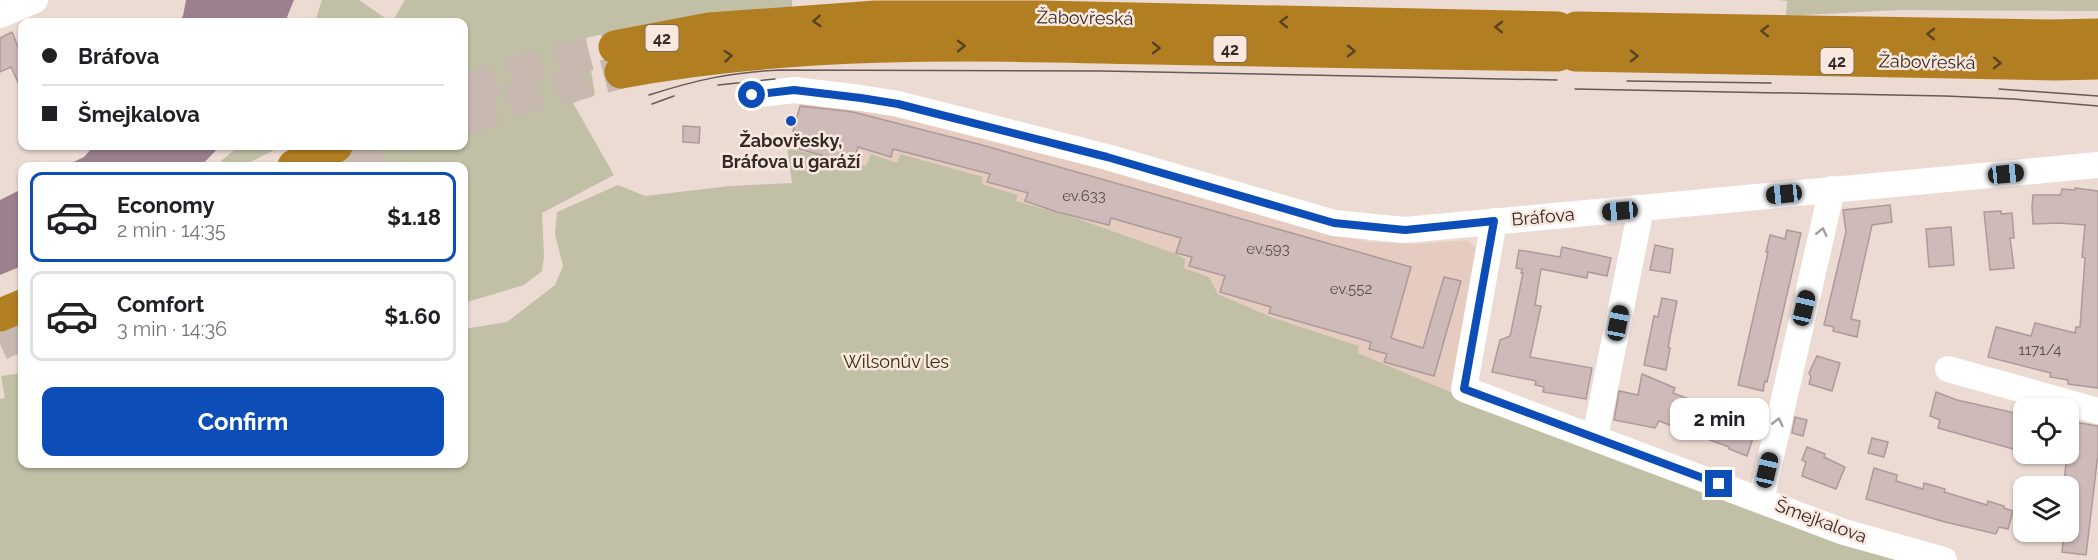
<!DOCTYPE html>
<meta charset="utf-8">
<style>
:root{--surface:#fff;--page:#f2f2f2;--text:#202124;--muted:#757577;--line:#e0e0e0;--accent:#0c4db8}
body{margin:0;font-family:Raleway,sans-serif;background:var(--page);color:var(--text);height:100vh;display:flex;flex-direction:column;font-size:22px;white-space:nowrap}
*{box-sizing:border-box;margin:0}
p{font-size:20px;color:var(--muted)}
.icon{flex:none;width:33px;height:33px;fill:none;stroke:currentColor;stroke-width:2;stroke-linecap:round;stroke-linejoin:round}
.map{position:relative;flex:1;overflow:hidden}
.drawer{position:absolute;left:18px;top:162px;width:450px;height:306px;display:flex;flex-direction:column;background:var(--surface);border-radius:12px;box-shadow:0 2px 4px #0004}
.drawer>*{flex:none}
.banner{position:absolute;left:18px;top:18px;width:450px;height:132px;border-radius:12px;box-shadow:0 2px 4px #0004;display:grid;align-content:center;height:132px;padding:0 24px;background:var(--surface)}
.buttons{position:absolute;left:2013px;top:398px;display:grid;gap:12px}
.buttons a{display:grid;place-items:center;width:66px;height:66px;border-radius:12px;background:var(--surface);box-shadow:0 2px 4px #0004;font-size:30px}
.end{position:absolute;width:27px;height:27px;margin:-14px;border:8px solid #0c4db8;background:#fff;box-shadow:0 0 0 3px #fff}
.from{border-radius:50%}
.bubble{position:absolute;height:42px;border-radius:12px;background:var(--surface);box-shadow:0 2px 4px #0004;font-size:20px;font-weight:700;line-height:42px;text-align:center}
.car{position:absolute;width:18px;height:36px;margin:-18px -9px;border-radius:8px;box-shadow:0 0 4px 2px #0007;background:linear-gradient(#222 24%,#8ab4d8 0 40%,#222 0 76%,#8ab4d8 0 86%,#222 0)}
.banner b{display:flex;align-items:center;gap:21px;height:57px;font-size:22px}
.banner b+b{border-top:2px solid var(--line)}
.banner i{width:15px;height:15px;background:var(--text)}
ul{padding:10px 0 0;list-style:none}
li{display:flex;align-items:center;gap:18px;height:90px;margin:0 12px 9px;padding:0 12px;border:3px solid var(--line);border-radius:12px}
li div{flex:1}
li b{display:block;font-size:22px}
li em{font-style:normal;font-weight:700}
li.on{border-color:var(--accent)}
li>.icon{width:54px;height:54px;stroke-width:1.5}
.action{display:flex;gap:12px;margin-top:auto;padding:12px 24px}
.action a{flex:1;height:69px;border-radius:12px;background:var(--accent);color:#fff;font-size:24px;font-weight:700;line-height:69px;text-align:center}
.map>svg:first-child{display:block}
.built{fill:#e6ccc0}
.green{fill:#c1c0a6}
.water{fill:#9d808d}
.building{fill:#cdbab9;stroke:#ad9999;stroke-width:1.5}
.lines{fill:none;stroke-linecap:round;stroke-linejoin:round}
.highway-tunnel{stroke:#c7b8b0;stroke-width:33;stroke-dasharray:33 16;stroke-linecap:butt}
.minor{stroke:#fff;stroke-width:26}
.highway{stroke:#b27e22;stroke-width:33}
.tram{stroke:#645a56;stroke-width:1.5}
.oneway{stroke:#584326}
.oneway2{stroke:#a29f9e}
.route{stroke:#0c4db8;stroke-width:8}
.poi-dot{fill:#0c4db8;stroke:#fae8df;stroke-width:2}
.labels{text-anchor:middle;stroke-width:5;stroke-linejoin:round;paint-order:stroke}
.number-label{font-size:15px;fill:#584e4c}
.shield{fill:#fae8df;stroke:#6d635e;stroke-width:1.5}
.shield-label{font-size:16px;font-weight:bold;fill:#312a27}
.street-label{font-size:18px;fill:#312a27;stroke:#fae8df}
.poi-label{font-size:18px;font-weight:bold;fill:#312a27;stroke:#fae8df}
.park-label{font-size:18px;fill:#302e06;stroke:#fae8df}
</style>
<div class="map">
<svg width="2098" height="560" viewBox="0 0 2098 560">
<rect width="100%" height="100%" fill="#ecdbd2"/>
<path class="built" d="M807,83L1325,232L1371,242L1416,244L1467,240L1478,250L1455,365L1453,393L1357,353L1359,346L1274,318L1218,294L1209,277L1184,268L1076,218L1016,201L1017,195L982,184L983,178L900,154L897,163L867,167L787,148Z"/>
<g class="green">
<path d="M322,0H359L391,22H315Z"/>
<path d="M405,0H792V7L612,32L586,38L595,95L573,103L614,175L542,213L544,256L542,271L524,285L464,303V166H324L371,146H464V57L466,56L464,52V22H392Z"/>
<path d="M1779,0H2098V11L1899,10L1786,16L1787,1Z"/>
<path d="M239,146H282L243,166H223L221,161Z"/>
<path d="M787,148L866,166L871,154L897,163L900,154L983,177L982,184L1018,195L1016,201L1076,218L1176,254L1185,259L1184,268L1209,277L1218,294L1274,318L1359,346L1358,353L1453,393L1916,560H0V399L5,398L1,376L22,373V464H464V329L507,322L555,285L563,266L555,234L557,212L618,185L645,196L730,186L792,183Z"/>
</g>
<g class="water">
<path d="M186,0H294L285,22H179L183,16Z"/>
<path d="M94,146H220L201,166H65L84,157Z"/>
<path d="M22,189V266L0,275V200Z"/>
</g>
<g class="building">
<path d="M12,32L22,57V91L11,67L0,72V38Z"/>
<path d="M800,106L853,112L982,145L1411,267L1391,338L1423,348L1444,277L1461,281L1434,376L1384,362L1387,354L1369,349L1371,342L1269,313L1271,307L1220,292L1225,276L1189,266L1192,257L1176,253L1181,238L1111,218L1109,225L1057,212L1025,201L1028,193L987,182L990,174L893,149L891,157L858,147L855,156L841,152L838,160L789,146Z"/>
<path d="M683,126L700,127L699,143L683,142Z"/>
<path d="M2075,188L2098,191V388L2068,384V380L2050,377L2051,373L1988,357L1996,327L2031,336L2035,323L2075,333L2076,327H2080L2085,258L2082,257L2085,225L2059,223L2033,224L2032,207L2033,195H2061L2062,189L2075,190Z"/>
<path d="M1890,205L1892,222L1872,225L1851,319L1860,321L1857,337L1833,331L1834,327L1824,325L1846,232L1843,210Z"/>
<path d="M2001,211V214L2012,213L2014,238H2010L2014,268L1990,270L1984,212Z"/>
<path d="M1951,227L1954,265L1929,267L1926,229Z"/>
<path d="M1787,230L1801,233L1767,382L1765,381L1763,391L1738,385L1768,252H1766L1770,235L1785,239Z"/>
<path d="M1655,245L1673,249L1670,273L1650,270Z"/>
<path d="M1562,247L1611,258L1607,276L1588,272L1587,278L1541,269L1535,305L1541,306L1530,357L1592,368L1586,399L1543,392L1544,387L1535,385L1536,381L1492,372L1500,340L1510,336L1511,332L1523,273H1521L1522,269L1516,268L1519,250L1560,257Z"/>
<path d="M1662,298L1677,301L1668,347L1670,348L1666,370L1644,365L1654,316L1658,317Z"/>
<path d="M1817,356L1840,363L1832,391L1809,384L1811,377L1809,373Z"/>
<path d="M1642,374L1675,388L1673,393L1743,420L1745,417L1758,423L1747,456L1729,449V447L1659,421L1655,428L1614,420L1619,391L1638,395Z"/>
<path d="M1936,392L1957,400L2024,415V452L1938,428L1940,420L1930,416Z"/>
<path d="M1795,417L1807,420L1803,436L1792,433Z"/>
<path d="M2068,421L2098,426V454L2086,555L2062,552L2064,531H2068V486H2066V483L2064,482L2067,455H2068Z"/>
<path d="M1872,438L1888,442L1884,457L1868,453Z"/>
<path d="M1807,447L1825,454L1824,457L1845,467L1836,489L1802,476L1806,462L1802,460Z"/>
<path d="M1874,468L1897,475L1896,481L1923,489L1924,483L1945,489L1944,492L1987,505L1988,501L2004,506V508L2013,511L2008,529L1999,527L1996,534L1945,522L1866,499Z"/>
</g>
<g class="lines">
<g class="highway-tunnel">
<path d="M464,91L511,74L615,47"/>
<path d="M464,120L519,99L621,72"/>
<path d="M353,166L399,146"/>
<path d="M0,344L22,334"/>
</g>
<g class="minor">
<path d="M0,15L35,0"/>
<path d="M752,95L794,90L861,98L898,104L1107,157L1334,223L1405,230L2098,165"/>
<path d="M1494,221L1464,389L1844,532L1944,560"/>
<path d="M1948,369L2098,411"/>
<path d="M1595,437L1641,209"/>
<path d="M1761,500L1832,189"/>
</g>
<g class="highway">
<path d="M1576,28L2052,36L2098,35"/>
<path d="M615,47L709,29L876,17H1041L1558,28"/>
<path d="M1575,55L2056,64L2098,63"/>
<path d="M621,72C796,39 975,44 1152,48C1287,51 1423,53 1558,55"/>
<path d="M294,166L336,146"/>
<path d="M0,315L22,306"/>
</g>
<g class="tram">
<path d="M1627,81L1771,83"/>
<path d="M718,85L775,79"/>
<path d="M1575,89L1945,96L2014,99L2098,106"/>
<path d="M1999,89L2098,96"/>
<path d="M649,95C696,80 731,72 781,70L1102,71L1557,80"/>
<path d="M652,104L674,96"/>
</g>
</g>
<defs><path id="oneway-chevron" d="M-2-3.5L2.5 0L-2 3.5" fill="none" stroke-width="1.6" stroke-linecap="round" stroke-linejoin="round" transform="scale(1.5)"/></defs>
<g class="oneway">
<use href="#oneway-chevron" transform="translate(817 21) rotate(176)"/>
<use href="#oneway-chevron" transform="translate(1284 22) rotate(-179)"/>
<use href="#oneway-chevron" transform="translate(1499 27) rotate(-179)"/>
<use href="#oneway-chevron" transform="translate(1765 31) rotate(-179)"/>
<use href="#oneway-chevron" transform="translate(1931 34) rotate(-179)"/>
<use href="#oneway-chevron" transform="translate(961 46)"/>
<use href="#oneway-chevron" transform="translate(1156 48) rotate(1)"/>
<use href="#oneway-chevron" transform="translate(1351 51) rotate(1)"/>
<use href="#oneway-chevron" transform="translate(728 56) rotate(-5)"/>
<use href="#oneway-chevron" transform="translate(1634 56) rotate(1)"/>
<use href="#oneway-chevron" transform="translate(1997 63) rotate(1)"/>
</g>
<g class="oneway2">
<use href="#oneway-chevron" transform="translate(1822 232) rotate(-77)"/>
<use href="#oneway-chevron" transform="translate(1778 422) rotate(-77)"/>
</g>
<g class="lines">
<path class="route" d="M752,95L794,90L861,98L898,104L1107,157L1334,223L1405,230L1494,221L1464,389L1719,484"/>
</g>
<circle class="poi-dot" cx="791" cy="121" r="6"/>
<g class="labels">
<g class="number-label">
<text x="1084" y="201">ev.633</text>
<text x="1268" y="254">ev.593</text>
<text x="1351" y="294">ev.552</text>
<text x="2040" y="355">1171/4</text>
</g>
<g class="shield">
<rect x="645.5" y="25" width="33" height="26" rx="4.5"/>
<rect x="1213.5" y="36" width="33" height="26" rx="4.5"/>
<rect x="1820.5" y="48" width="33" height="26" rx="4.5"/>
</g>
<g class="shield-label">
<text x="662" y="44">42</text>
<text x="1230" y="55">42</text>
<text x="1837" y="67">42</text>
</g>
<g class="street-label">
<text transform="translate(1085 18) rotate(1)" y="6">Žabovřeská</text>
<text transform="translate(1927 62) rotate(1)" y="6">Žabovřeská</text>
<text transform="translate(1543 217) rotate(-5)" y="6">Bráfova</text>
<text transform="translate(1821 521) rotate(20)" y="6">Šmejkalova</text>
</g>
<g class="poi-label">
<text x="791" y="147">Žabovřesky,<tspan x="791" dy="21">Bráfova u garáží</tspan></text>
</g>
<g class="park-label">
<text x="896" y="368">Wilsonův les</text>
</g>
</g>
</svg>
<div class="buttons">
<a><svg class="icon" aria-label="locate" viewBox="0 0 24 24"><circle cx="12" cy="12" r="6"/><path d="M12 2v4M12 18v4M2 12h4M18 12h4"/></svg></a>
<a><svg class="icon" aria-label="layers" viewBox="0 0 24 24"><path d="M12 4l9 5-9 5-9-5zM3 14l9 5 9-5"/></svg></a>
</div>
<i class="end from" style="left:752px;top:95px"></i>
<i class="end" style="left:1719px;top:484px"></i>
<div class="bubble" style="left:1670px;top:398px;width:99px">2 min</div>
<i class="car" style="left:2006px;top:174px;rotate:84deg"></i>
<i class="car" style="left:1784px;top:194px;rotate:264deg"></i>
<i class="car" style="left:1620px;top:211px;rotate:265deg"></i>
<i class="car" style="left:1804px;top:308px;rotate:13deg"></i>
<i class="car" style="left:1618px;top:323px;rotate:11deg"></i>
<i class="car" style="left:1767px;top:470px;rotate:13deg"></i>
<div class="banner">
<b><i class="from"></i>Bráfova</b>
<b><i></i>Šmejkalova</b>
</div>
<section class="drawer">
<ul>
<li class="on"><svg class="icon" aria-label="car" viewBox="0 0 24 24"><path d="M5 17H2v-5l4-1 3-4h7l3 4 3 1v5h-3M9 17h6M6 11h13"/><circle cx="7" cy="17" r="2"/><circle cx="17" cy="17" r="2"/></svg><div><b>Economy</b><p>2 min · 14:35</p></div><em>$1.18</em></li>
<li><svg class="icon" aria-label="car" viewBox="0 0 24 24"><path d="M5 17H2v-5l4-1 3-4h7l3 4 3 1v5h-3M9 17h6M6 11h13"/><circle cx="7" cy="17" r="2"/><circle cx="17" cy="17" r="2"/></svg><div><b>Comfort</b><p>3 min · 14:36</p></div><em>$1.60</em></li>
</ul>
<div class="action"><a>Confirm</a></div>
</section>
</div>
